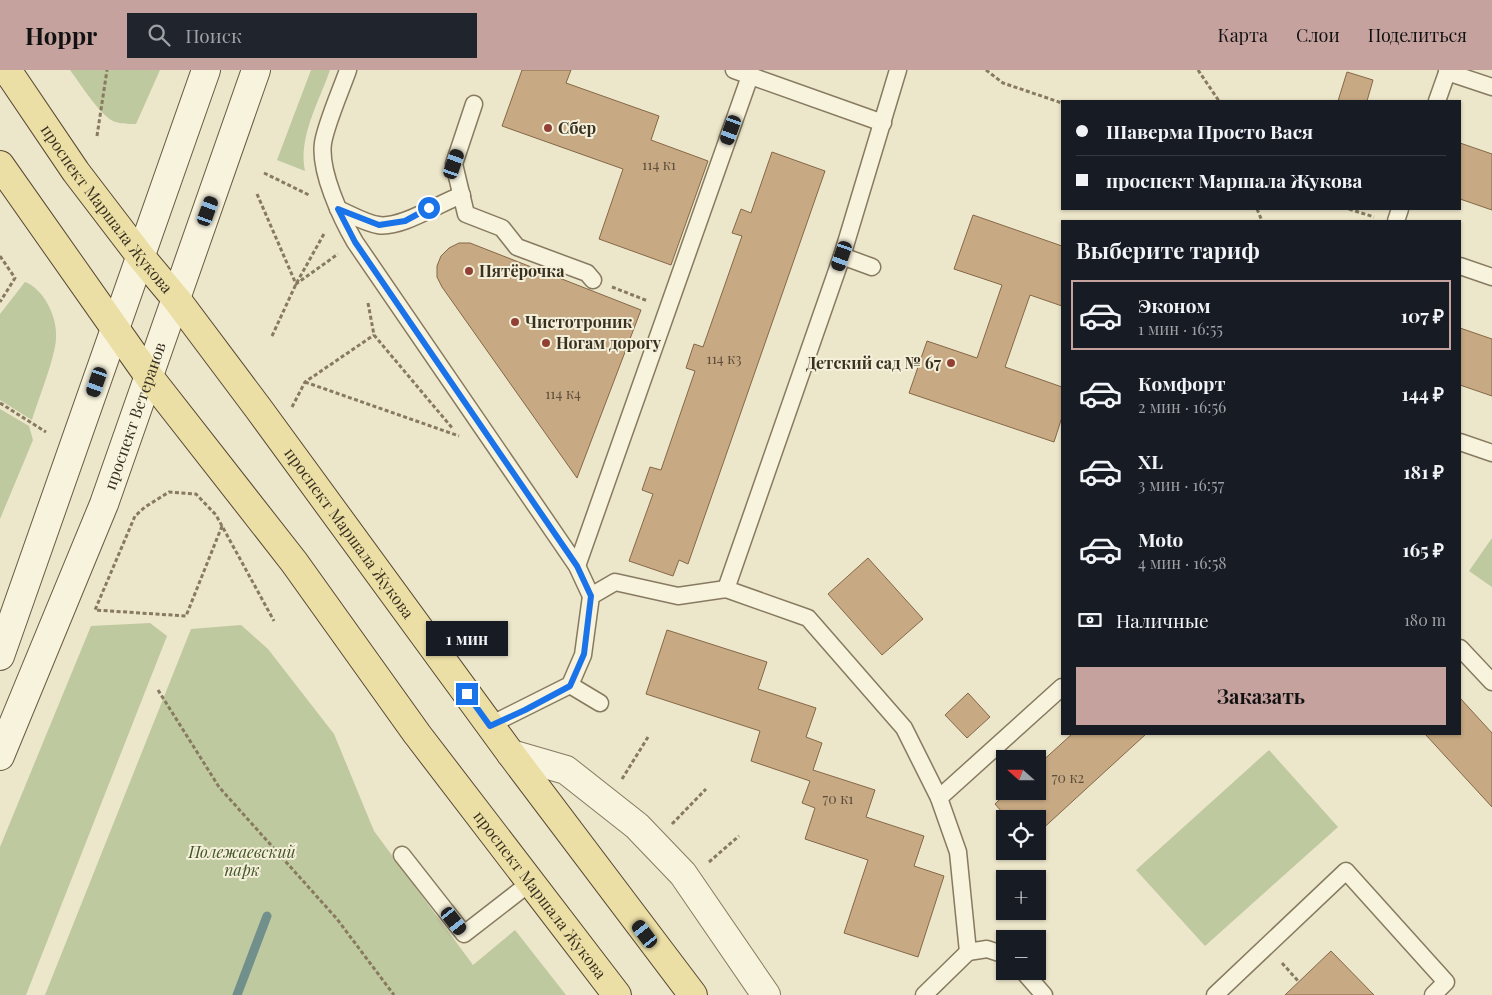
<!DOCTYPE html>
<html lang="ru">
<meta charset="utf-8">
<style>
:root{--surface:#171b24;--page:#20242c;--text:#f1f3f6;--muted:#9ea1a6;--line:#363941;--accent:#c6a29f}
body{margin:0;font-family:"Playfair Display",serif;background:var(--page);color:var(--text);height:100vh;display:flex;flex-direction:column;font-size:19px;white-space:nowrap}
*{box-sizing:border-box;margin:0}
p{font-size:16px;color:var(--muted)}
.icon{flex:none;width:28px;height:28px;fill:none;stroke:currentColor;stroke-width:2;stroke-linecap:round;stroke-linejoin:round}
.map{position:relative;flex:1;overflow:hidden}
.side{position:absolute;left:1061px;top:150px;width:400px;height:515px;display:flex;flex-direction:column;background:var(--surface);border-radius:0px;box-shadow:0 1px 4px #0004}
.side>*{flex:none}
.top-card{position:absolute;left:1061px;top:30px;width:400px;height:110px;border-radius:0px;box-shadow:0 1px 4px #0004;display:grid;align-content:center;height:110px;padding:0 15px;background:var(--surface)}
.needle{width:32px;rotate:291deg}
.fabs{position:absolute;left:996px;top:680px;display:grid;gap:10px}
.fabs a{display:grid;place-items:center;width:50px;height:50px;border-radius:0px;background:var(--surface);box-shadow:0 1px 4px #0004;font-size:25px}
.end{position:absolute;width:22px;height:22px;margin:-11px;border:6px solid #1a73e8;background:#fff;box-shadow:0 0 0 2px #fff}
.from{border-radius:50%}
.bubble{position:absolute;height:35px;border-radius:0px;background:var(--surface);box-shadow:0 1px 4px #0004;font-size:16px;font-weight:700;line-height:35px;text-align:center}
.car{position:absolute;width:15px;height:30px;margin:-15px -8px;border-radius:6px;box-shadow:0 0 4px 1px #0007;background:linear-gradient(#222 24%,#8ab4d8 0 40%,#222 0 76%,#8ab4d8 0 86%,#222 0)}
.top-card b{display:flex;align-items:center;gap:18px;height:48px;font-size:19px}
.top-card b+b{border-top:1px solid var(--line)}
.top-card i{width:12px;height:12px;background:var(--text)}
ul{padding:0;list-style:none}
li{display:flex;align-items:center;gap:15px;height:70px;margin:0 10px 8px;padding:0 5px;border:2px solid transparent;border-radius:0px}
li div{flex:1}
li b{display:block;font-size:19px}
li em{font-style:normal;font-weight:700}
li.selected{border-color:var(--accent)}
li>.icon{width:45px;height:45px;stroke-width:1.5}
h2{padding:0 15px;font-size:22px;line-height:60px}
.pay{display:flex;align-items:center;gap:12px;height:55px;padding:0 15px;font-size:19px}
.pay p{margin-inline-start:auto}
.button{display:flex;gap:10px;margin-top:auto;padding:10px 15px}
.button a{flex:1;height:58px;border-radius:0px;background:var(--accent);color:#111;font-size:20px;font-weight:700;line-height:58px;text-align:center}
header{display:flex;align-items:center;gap:30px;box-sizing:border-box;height:70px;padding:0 25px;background:var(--accent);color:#111}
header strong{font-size:24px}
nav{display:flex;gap:28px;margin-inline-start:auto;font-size:18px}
.search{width:350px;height:45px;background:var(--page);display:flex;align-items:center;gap:12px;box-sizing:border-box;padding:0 18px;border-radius:0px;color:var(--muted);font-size:19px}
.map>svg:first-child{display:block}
.green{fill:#bfc99f}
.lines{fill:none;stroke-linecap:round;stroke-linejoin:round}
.stream{stroke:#718f8b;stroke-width:9}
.building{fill:#c7a983;stroke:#856847}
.lane-casing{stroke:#877a60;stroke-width:19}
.street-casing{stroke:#877a60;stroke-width:30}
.secondary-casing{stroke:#695b43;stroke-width:30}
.primary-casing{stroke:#564833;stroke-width:30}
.path{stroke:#877a60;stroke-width:3;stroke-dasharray:4 2.5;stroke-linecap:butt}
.lane{stroke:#f7f3dd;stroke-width:16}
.street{stroke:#f7f3dd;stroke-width:28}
.secondary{stroke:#f7f3dd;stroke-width:28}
.primary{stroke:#ebdfa6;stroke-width:28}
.route{stroke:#1a73e8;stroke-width:6}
.poi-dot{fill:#924034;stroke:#f4f0d9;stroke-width:2}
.labels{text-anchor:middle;stroke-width:4;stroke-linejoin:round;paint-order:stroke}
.number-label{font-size:14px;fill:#5c4e3a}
.poi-label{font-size:16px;font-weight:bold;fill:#393022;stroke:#f4f0d9;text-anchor:start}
.street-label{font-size:16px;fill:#393022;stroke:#f4f0d9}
.park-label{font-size:16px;font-style:italic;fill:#44542a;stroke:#f4f0d9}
</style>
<header>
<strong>Hoppr</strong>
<div class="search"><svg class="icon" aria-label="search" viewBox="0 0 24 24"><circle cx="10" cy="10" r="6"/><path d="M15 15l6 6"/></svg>Поиск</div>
<nav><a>Карта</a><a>Слои</a><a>Поделиться</a></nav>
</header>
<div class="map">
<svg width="1492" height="925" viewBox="0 0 1492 925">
<rect width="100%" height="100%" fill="#ece6ca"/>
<g class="green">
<path d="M70,0H160L136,54C128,54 120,54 113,51C99,44 80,13 70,0Z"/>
<path d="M311,0H330C319,32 298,67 305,101L277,90Z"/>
<path d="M25,212C44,219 58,248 56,269C55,288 38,330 32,350L0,330V244Z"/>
<path d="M0,339L29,356L33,370L0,449Z"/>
<path d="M1492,468V517L1469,501Z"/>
<path d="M150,553L167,566L26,925H0V777L91,556Z"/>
<path d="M241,555L268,579L334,664L374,761L473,895L515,860L566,925H45L191,559Z"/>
<path d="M1269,680L1338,757L1205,876L1136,800Z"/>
</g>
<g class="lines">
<path class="stream" d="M237,925L267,846"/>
</g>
<g class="building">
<path d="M522,0H571L566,13L659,46L651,70L708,91L671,195L599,169L623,99L502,56Z"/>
<path d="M1347,2L1373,10L1367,31H1338Z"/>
<path d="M1460,73L1492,84V140L1460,129Z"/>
<path d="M772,82L825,101L688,494L679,490L673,506L629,491L653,424L642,420L650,397L661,400L695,301L686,298L694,274L703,277L742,166L732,163L741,139L751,143Z"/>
<path d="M973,145L1062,176V236L1030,225L1005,297L1062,317V347L1054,372L909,323L927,271L977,288L1002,215L954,199Z"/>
<path d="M459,173H470L641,240L577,408L442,217L437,207V196L441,186L449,178Z"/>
<path d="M1460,258L1492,269V326L1460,315Z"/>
<path d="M868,488L923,549L882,585L828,524Z"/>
<path d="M667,560L767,592L758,619L816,638L806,667L822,673L813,700L875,720L866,747L924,766L914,796L944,806L918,887L844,863L868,790L805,769L815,738L802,733L810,711L751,691L760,661L646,624Z"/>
<path d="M968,623L990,647L967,668L945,645Z"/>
<path d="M1460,628L1492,663V737L1425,664H1460Z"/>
<path d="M1072,664H1146L1038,763V749H1008L995,734L1008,721H1038V695Z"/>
<path d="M1331,881L1374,925H1285Z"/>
</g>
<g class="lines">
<defs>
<g id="lane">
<path d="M348,0C341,20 326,54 323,73C319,101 341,148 355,172L577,496L591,526L583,585L570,615L490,655"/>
<path d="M734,0L883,53"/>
<path d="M1447,2L1492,17"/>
<path d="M1437,31L1448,0"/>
<path d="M474,34L454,94L466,144L502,158L517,177L587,203L593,210"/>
<path d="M338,139C350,144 365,153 378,155C401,159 439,133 462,125"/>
<path d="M1396,151L1400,139"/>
<path d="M842,186L872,197"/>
<path d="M1460,196L1492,207"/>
<path d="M1460,372L1492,383"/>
<path d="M577,496L750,6"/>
<path d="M726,519L842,186L898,0"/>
<path d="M591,526L615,512L678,526L726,519L808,548L904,658L939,728L958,782L968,882L987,879L1005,885"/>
<path d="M1460,578L1492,612"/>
<path d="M570,615L600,633"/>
<path d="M939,728L1062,617"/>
<path d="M402,785L464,864L531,812"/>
<path d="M1023,901L1044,925"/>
<path d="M924,925L968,882"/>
<path d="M1215,925L1346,801L1446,912L1433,925"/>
</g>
<path id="street" d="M511,684L566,700L637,756L683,804L766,925"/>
<g id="secondary">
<path d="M0,586L206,0"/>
<path id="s1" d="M0,686L104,434L256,0"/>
</g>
<g id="primary">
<path id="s2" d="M7,0L76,102L141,187L177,230L258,338L511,684L693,925"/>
<path id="s3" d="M0,95L150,308L294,492L417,664L617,925"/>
</g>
</defs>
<use href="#lane" class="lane-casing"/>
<use href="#street" class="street-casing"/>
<use href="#secondary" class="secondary-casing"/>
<use href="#primary" class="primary-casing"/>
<g class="path">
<path d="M986,0L1003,13L1062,33"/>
<path d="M1198,0L1219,31"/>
<path d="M97,66L107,0"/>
<path d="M264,103L309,125"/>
<path d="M257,124L296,214L338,184"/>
<path d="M1257,139L1262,151"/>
<path d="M1349,139L1374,147"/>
<path d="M0,186L15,208L0,232"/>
<path d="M612,217L648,231"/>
<path d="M368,233L374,265L453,359"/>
<path d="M272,266L296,214L325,162"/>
<path d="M305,312L459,366"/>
<path d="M0,333L46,362"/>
<path d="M292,337L305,312L374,265"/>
<path d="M222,456L186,546L95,540L135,446L145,437L169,422L196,424L216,445L274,551"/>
<path d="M158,620L219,717L337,849L394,925"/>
<path d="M622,709L648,667"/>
<path d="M672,754L706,719"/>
<path d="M709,792L739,766"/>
<path d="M1282,893L1299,912"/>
</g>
<use href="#lane" class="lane"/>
<use href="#street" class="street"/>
<use href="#secondary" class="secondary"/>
<use href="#primary" class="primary"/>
</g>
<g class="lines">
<path class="route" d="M429,138L405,151L379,155L338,139L355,172L577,496L591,526L584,584L570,616L525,640L490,656L467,624"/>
</g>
<g class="poi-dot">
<circle cx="548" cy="58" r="5"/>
<circle cx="469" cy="201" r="5"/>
<circle cx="515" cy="252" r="5"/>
<circle cx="546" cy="273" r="5"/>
<circle cx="951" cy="293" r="5"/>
</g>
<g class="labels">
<g class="number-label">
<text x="659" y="100">114 к1</text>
<text x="724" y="294">114 к3</text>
<text x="563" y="329">114 к4</text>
<text x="1068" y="713">70 к2</text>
<text x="838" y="734">70 к1</text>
</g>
<g class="poi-label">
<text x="558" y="64">Сбер</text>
<text x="479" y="207">Пятёрочка</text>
<text x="525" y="258">Чистотроник</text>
<text x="556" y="279">Ногам дорогу</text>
<text x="941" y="299" text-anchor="end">Детский сад № 67</text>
</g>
<g class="street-label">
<text dy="6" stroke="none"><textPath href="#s2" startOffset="171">проспект Маршала Жукова</textPath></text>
<text dy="6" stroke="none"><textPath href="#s1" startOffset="366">проспект Ветеранов</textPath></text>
<text dy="6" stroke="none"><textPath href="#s2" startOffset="576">проспект Маршала Жукова</textPath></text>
<text dy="6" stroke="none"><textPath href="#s3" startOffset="908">проспект Маршала Жукова</textPath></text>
</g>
<g class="park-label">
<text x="242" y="788">Полежаевский<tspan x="242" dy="18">парк</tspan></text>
</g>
</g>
</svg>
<div class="fabs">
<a><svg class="needle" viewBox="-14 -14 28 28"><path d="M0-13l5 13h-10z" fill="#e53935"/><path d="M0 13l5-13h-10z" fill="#9ea1a6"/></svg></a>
<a><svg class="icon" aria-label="locate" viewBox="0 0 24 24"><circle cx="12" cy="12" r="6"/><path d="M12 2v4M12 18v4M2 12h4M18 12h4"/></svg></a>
<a>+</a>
<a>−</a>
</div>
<i class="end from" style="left:429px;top:138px"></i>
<i class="end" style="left:467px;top:624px"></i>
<div class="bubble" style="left:426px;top:551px;width:82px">1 мин</div>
<i class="car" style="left:731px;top:60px;rotate:200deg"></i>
<i class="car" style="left:454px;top:94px;rotate:19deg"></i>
<i class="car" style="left:208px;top:141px;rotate:20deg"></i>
<i class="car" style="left:842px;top:186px;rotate:199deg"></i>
<i class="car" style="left:97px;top:312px;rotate:199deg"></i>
<i class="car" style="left:454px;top:851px;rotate:142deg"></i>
<i class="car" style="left:645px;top:864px;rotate:323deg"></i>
<div class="top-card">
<b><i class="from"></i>Шаверма Просто Вася</b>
<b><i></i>проспект Маршала Жукова</b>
</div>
<section class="side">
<h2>Выберите тариф</h2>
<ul>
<li class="selected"><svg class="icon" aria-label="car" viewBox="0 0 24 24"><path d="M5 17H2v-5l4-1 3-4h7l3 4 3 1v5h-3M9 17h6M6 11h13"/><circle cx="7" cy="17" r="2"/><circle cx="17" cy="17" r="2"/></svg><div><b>Эконом</b><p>1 мин · 16:55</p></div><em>107 ₽</em></li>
<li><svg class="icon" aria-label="car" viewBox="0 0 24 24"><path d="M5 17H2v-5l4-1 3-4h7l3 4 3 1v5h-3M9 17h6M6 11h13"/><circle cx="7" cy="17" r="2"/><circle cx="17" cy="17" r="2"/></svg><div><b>Комфорт</b><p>2 мин · 16:56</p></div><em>144 ₽</em></li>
<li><svg class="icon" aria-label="car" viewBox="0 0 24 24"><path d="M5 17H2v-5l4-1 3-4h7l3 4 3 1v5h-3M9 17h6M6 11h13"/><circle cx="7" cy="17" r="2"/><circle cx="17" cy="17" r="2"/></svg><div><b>XL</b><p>3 мин · 16:57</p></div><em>181 ₽</em></li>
<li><svg class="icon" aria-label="car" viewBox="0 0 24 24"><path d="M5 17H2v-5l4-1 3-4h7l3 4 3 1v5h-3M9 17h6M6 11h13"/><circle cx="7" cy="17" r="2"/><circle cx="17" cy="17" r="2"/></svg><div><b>Moto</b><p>4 мин · 16:58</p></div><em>165 ₽</em></li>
</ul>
<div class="pay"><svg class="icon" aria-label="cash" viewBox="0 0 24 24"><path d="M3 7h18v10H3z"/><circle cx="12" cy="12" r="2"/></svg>Наличные<p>180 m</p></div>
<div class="button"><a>Заказать</a></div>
</section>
</div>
